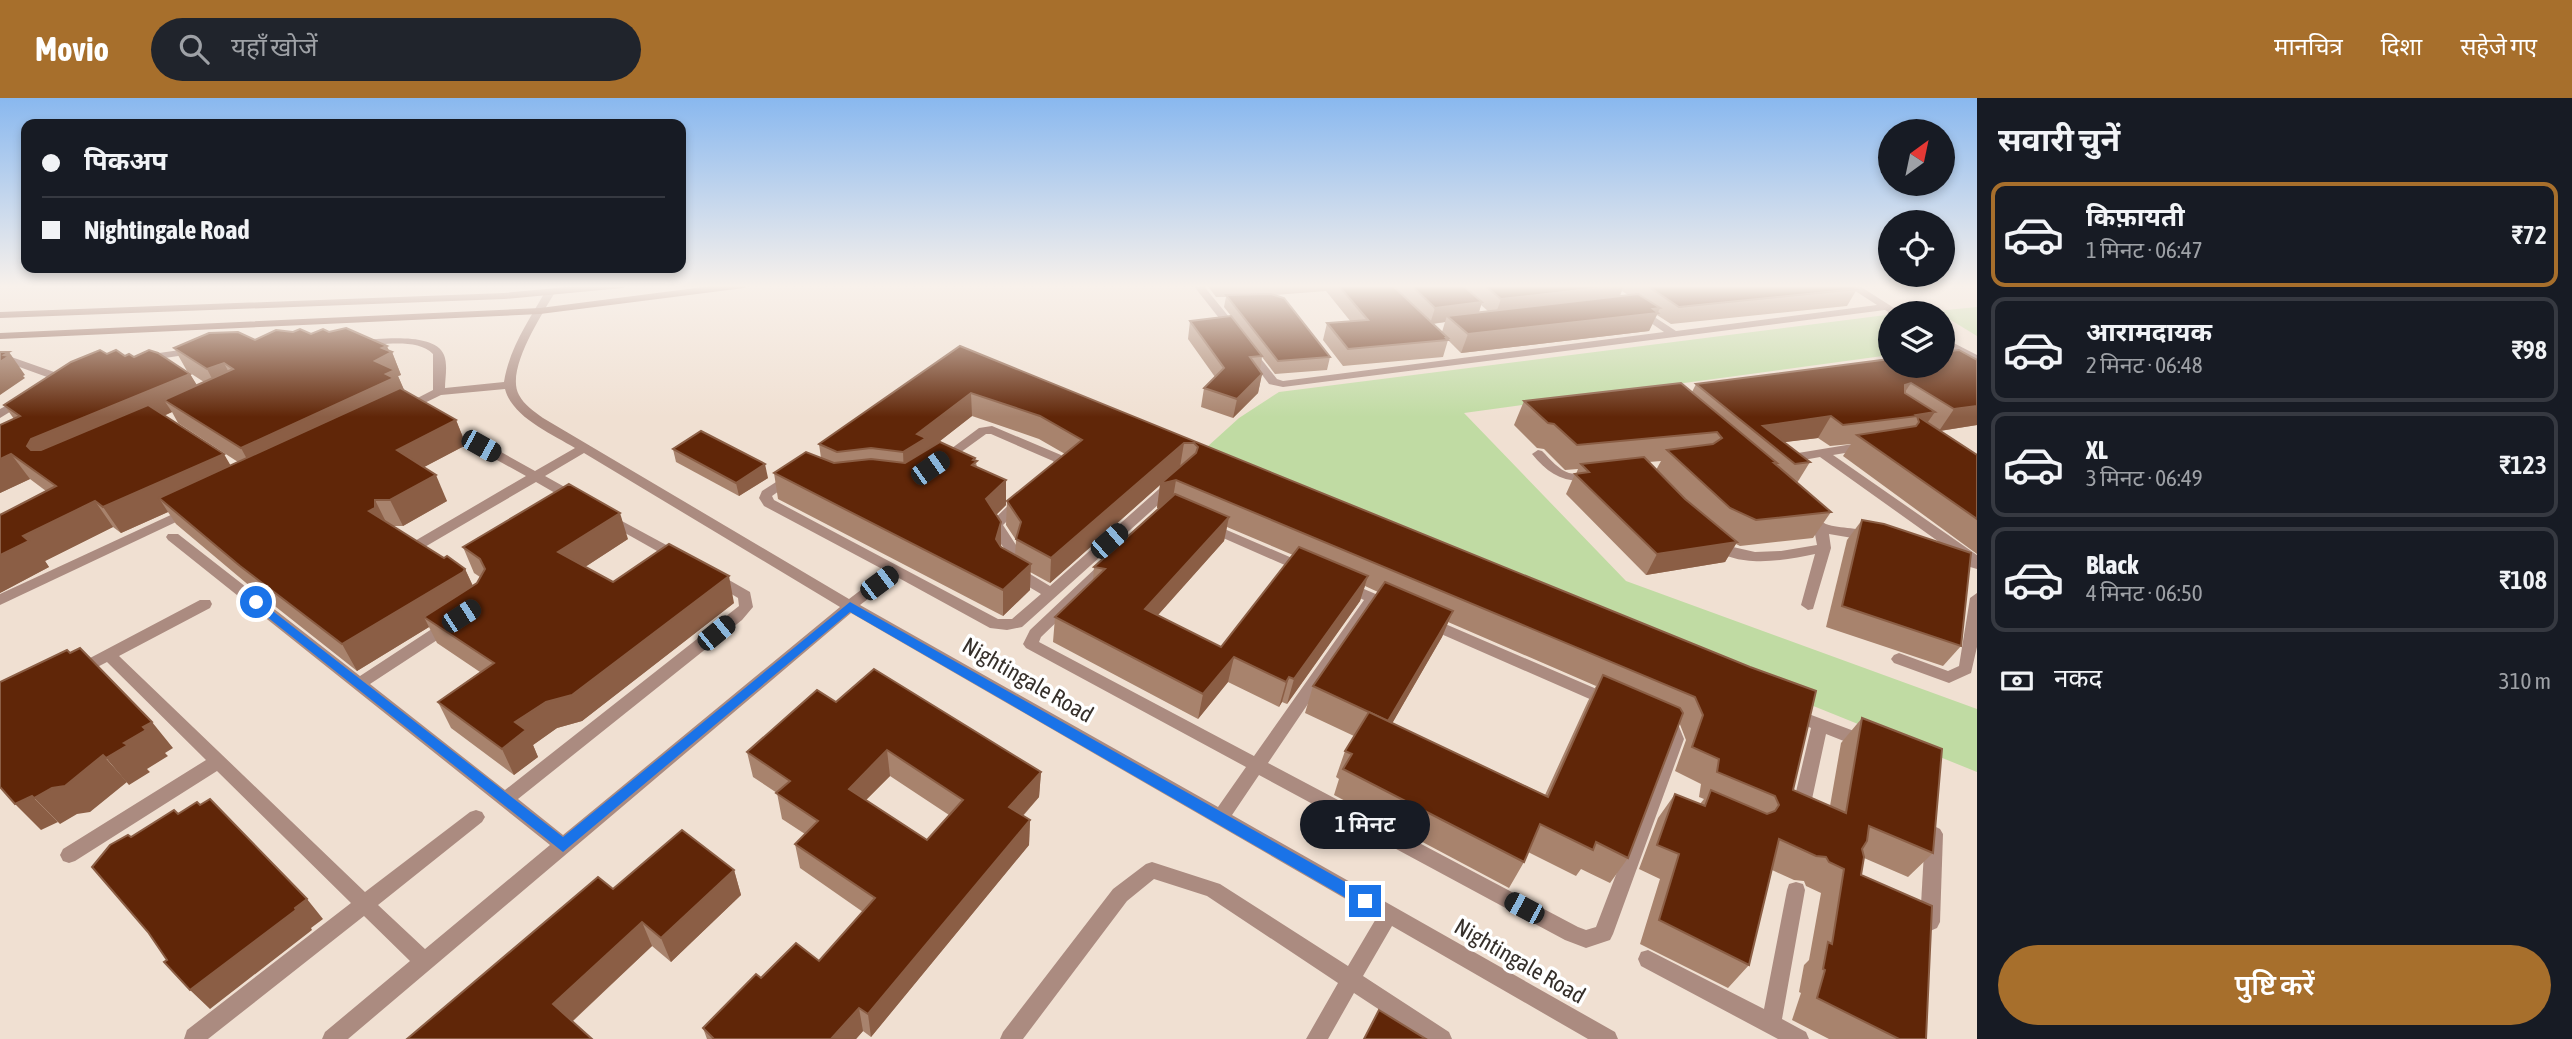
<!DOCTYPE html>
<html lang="hi">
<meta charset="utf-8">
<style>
:root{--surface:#171b24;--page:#20242c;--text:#f1f3f6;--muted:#9ea1a6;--line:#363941;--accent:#a76f2c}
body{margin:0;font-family:"Asap Condensed","Noto Sans Devanagari",sans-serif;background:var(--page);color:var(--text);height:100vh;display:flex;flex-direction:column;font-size:26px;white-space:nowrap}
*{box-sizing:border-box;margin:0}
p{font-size:23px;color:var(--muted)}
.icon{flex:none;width:38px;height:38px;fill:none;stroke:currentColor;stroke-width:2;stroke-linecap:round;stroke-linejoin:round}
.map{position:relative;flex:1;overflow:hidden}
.details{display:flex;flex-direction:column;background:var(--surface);width:595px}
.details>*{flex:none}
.banner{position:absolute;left:21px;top:21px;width:665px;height:154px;border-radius:14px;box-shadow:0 4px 10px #0003;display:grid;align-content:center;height:154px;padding:0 21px;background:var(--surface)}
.needle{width:46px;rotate:33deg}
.buttons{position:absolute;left:1878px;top:21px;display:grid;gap:14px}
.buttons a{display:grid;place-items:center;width:77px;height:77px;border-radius:50%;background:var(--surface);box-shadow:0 4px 10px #0003;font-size:35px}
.end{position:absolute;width:32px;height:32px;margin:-16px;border:9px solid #1a73e8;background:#fff;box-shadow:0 0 0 4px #fff}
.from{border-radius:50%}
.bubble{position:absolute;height:49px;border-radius:24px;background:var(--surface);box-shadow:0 4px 10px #0003;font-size:23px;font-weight:600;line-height:49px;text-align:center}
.car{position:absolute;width:21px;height:42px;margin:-21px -10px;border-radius:9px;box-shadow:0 0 5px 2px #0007;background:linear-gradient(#222 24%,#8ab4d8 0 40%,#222 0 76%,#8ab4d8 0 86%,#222 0)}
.banner b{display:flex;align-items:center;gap:24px;height:66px;font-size:26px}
.banner b+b{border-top:2px solid var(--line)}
.banner i{width:18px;height:18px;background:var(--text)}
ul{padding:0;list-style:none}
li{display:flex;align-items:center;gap:21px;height:105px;margin:0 14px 10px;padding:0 7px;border:4px solid var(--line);border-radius:14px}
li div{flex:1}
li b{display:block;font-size:26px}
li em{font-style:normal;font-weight:600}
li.active{border-color:var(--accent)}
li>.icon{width:63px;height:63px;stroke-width:1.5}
h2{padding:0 21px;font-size:32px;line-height:84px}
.pay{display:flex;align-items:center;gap:18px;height:77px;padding:0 21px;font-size:26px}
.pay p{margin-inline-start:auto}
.primary-button{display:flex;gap:14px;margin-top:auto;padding:14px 21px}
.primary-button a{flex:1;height:80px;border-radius:42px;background:var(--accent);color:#fff;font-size:28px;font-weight:600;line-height:80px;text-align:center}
header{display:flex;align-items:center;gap:42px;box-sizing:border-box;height:98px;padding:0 35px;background:var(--accent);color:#fff}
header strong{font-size:33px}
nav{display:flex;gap:38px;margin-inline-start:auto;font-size:24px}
.search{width:490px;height:63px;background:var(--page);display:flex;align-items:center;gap:18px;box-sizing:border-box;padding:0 24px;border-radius:38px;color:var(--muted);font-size:26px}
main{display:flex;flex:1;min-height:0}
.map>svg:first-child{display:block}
.green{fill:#c0dba3}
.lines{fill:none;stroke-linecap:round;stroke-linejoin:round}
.street{fill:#ab8b80;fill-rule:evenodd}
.secondary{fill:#8d6051;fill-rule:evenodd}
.wall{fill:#a8836d;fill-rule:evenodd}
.shaded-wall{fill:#8b5e45}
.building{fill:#602608;stroke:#8b5e45;stroke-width:2;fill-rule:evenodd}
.route{fill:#1a73e8}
.labels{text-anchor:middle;stroke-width:7;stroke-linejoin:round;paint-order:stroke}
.street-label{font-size:23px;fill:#36302b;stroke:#fff}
</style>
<header>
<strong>Movio</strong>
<div class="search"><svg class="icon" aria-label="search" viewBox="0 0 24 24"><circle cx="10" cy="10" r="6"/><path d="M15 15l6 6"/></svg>यहाँ खोजें</div>
<nav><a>मानचित्र</a><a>दिशा</a><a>सहेजे गए</a></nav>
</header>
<main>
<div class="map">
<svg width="1977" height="941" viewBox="0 0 1977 941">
<rect width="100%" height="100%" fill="#f0e0d2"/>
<g class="green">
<path d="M1977,209V238L1936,213Z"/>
<path d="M1886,217L1890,219V257L1464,315L1626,483L1977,611V674L1196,359L1239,320L1279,294Z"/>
</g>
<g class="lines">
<g class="street">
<path d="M1193,187H1203L1238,230V234H1230Z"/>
<path d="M1846,187H1858L1902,215H1890L1885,212L1283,289L1269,286L1245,254L1250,251L1254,252L1277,281L1283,283L1664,234L1635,214V210L1639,209L1676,233L1877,207Z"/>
<path d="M550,191L555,194C542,217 505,272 519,297C524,307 535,314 543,320L849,501L886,473L764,408L759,400L762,393L787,377L791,376L797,380L772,398L774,402L998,521H1012L1041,496L1007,476L998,466L1004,450L991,433L989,426L1016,400H1026L1028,403L1003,427L1018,450L1012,465L1050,488L1168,383H1178L1179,386L1178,389L1022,529L1007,532L990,530L897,479L860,507L1218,709L1246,669L1026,550L1023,546L1030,532L1155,414L1171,408L1678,626L1684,641L1613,836L1610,842L1586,850L1565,842L1259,677L1232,717L1615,934L1618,941H1588L1392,828L1363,878L1449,934L1452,941H1424L1354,895L1328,941H1306L1338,885L1207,798L1154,781L1127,803L1023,941H1000L1003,934L1113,791L1146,766L1152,764L1220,786L1348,868L1377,819L851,515L348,941H322L325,934L410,863L364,818L208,941H184L187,932L351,805L217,673L75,763L69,765L63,763L60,757L63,751L206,662L107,564L78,579L73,577L70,573L73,569L200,502H210L212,506L210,510L119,558L365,794L470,714L476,712L482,714L485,719L482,724L378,807L425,851L550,747L168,442L166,439L168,436H178L360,578L444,523H454L456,527L454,531L370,586L505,692L739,508L738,500L712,484L710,481L712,478H722L750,494L753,509L742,522L518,701L563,737L840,509L584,355L545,378L579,397L580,400L579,403H569L536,384L423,450H413L411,447L413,444L526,378L477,351L475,348L477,345H485L535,373L575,350C552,336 512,319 505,291L441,297L410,312H402V308L433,292V256C417,240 382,247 361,248L356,245L361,242C381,241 435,234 444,257C448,267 445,280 445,290L504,284C509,251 529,222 545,194ZM1171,417L1364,502L1254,658L1039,544L1041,539L1165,420ZM1375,507L1665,634L1668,641L1596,829L1586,832L1578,829L1268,665Z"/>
<path d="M1942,239L1977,257V265L1942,247Z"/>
<path d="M194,250L198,251V255L145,263L140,260L145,257Z"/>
<path d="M0,255L57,275V282L46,291H38L36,289L47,279L0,262Z"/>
<path d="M22,299L28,302L26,304L0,320V311Z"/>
<path d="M992,328L1061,357L1067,366L1056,379H1048L1046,376L1055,366L1053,363L991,336H986L946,365L942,366L936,362L979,330Z"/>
<path d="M1865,344L1869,345L1871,348L1869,351L1833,357L1977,457V471L1946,462L1944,459L1946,456H1956L1820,359L1798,363L1792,359L1798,355Z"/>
<path d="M1538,352L1542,353C1550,361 1559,372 1569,375C1579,377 1588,372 1596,378L1594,381C1567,387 1549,377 1532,356Z"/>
<path d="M188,409L193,410L195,413L193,416L0,507V496Z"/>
<path d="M1806,412C1815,415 1820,425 1829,427C1843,431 1866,429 1877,439L1870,443L1829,436L1831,450L1813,511L1808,512L1801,507L1815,456C1783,463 1733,472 1707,445L1714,441L1733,449L1755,454L1781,453L1817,447L1814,431L1799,416Z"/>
<path d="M607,415L683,456L685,459L683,462H673L602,422L600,419L602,416Z"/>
<path d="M1977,495V549L1971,575L1949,585L1894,565L1891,561L1894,557L1899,555L1948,573L1959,568L1970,500Z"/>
<path d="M1806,615L1870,639L1872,644L1870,649L1864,651L1826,636L1809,715L1806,720L1800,722L1794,720L1791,715L1811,630L1800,625L1798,621L1800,617Z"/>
<path d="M1934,728L1940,731L1943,736L1940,824L1937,830L1930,833L1923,830L1920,824L1925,736L1928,731Z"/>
<path d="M1796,784L1803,786L1805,792L1782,921L1806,934L1809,941H1778L1641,868L1638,861L1641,854L1648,852L1764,911L1787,792L1789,786Z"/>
</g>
<g class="secondary">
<path d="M588,187H628L623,190L504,201L0,220V214L504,195Z"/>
<path d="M719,187H749L744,190L540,216L0,241V235L540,210Z"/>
</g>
</g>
<g class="wall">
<path d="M1207,187H1462L1467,191L1468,187H1850L1857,191L1847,208L1671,226L1657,217L1649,233L1461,255L1448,242L1443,259L1343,268L1323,242L1327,225L1351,224L1326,193L1275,197L1330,259L1327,272L1275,276L1262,259L1260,272L1262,276L1258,295L1233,320L1201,309L1204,290L1215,279L1188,241L1190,223H1235L1224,209L1226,199H1216ZM1622,193L1628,197L1620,198ZM1481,207L1488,213L1479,214ZM1445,224L1442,234L1433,226Z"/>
<path d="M329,234L392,254L401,277L398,278L404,292L456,322L466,347L424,369L447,403L403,428H391L444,460L465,471L473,488L477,485L480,479L474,475L463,449L628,441L585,469L613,484L734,505L582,623L557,630L533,647L538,659L514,677L451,630L438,604L480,574L437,545L429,529L357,573L257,494L176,426L168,414L121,435L113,429L45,463L49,469L0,495L46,393L30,381L0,395V327L14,321L4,307L107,256L134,259L190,276L197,288L204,284L187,273L174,250ZM172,314L178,325L238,364L230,368L164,318Z"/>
<path d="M960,248L1750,569L1793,692L1830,708L1841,645L1862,620L1933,755L1908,779L1864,760L1861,777L1926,941H1829L1792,922L1801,895L1799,894L1804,867L1809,862L1821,795L1806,788L1804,783L1794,782L1772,772L1749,867L1728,890L1640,846L1660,781L1639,771L1658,720L1675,696L1700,706L1704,701L1699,699L1701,686L1675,673L1686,642L1679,624L1628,760L1610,785L1581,771L1576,778L1528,754L1524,764L1509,790L1334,697L1339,681L1336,679L1345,653L1354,638L1305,615L1313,588L1378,494L1365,488L1360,503L1287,606L1282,604L1279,609L1228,584L1198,621L1053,544L1055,519L1093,482L1094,469L1159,410H1157L1160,387L1050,485L1030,474V492L1003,518L778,401L774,375L821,360L819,346ZM972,318L1039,341L1065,356L1007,403L1006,427L1016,442L1015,457L1001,449V424L996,417L1006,407V382L977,369L975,360L932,349ZM1227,429L1293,457L1221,549L1158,517L1224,443ZM1448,524L1596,588L1588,603L1545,697L1392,625L1442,539Z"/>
<path d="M1977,262V327L1940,333L1977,357V456L1843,358L1851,346L1830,348L1818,340L1784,344L1810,364L1797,385L1831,414L1813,440L1740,448L1736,446L1725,464L1646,477L1566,396L1575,376H1576L1578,371L1565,372L1544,351L1537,350L1514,327L1524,303L1692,294L1696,286ZM1661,363L1656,372L1649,364Z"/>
<path d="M673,351L768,380L739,398L676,364Z"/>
<path d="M1862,422L1961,548L1943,568L1826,529L1847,442Z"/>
<path d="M836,604L1041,674L1039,699L1023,718L1030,722L1029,747L871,939L863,933L856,941H707L703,930L761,880L819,863L863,814L800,770L795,746L805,736L782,721L777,695L753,679L747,654ZM890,678L949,717L927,742L866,702Z"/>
<path d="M734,772L741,797L671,864L652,848L572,924L407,941L613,791Z"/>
</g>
<g class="shaded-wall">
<path d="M1624,187L1617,204L1495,218L1501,201Z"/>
<path d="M1482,204L1477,220L1447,218L1445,224L1430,226L1435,210Z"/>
<path d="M1660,210L1649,233L1461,255L1468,236Z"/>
<path d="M387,248L390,255L392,254L401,277L398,278L405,294L254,374L241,350L375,263L382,250Z"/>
<path d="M9,254L25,277L23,278L25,280L0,297V264L4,257Z"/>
<path d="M224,265L236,288L219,294L207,271Z"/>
<path d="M190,276L205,300L164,302L172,314L49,367L27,348L31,341Z"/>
<path d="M1262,276L1258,295L1233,320L1237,301Z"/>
<path d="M1911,285L1897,306L1905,287Z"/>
<path d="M971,295L972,318L926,354L904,377L903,354L917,336Z"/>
<path d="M1977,308V327L1939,333L1954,311Z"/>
<path d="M1935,314L1920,335L1919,324L1916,317Z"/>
<path d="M1831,318L1818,340L1771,346L1763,328Z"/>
<path d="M456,322L466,347L409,377L397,352Z"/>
<path d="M1184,345L1180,369L1176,382L1172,406L1157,410L1160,387L1050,485L1051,460Z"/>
<path d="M11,356L30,381L0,395V361Z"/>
<path d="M224,356L239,382L159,400L168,414L121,435L103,409Z"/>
<path d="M765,366L768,380L739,398L736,385Z"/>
<path d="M436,377L447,403L403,428L390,402Z"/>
<path d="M1006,382V407L986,427V401Z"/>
<path d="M375,402L388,428L369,413Z"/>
<path d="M95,403L113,429L45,463L49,469L0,495V457L23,438Z"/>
<path d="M620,415L628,441L568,480L558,454Z"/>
<path d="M1229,419L1224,443L1141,536L1145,511Z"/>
<path d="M1001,424V450L996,441Z"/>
<path d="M1737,444L1725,464L1646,477L1657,456Z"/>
<path d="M1031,466L1030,492L1003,518V492Z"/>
<path d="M465,471L477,497L424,519L429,529L357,573L342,546Z"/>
<path d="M729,478L734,505L582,623L557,630L533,647L538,659L514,677L502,651L515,624Z"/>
<path d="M1368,478L1360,503L1287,606L1294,581Z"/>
<path d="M1453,513L1442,539L1378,650L1388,623Z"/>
<path d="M1234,559L1228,584L1198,621L1203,596Z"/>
<path d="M1289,579L1282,604L1279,609L1286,584Z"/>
<path d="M152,624L173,650L165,655L168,658L147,671L150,674L129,687L106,660L143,629Z"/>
<path d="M887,652L890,678L852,716L849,691Z"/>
<path d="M103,657L127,684L90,714L77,716L60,726L34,700Z"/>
<path d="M1041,674L1039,699L1008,734L1009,709Z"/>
<path d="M32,698L58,724L41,732L15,706Z"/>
<path d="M1030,722L1029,747L871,939L868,916Z"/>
<path d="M734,772L741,797L671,864L661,840Z"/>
<path d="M307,801L323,821L311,830L312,832L210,911L190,892Z"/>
<path d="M642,824L652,848L566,929L553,906Z"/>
<path d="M859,910L863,933L856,941H831Z"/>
</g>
<g class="building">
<path d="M1338,187H1392L1448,240H1446L1448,242L1348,251L1327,225L1368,222Z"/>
<path d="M1411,187H1462L1482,204L1435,210Z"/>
<path d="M1484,187H1624L1501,201Z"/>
<path d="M1646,187H1850L1857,191L1679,209Z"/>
<path d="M1271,196L1284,200L1330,259L1278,263L1226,197Z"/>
<path d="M1638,196L1660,210L1653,211L1658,215L1468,236L1447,218Z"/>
<path d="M1231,218L1262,258L1250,259L1262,276L1237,301L1204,290L1224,270L1190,223Z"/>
<path d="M346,230L387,248L382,250L392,254L375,263L395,272L386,276L394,280L241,350L164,302L233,271L224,265L207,271L174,250L209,235L238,234L255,242L276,232L293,234L300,231L311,236L323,231L329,234Z"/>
<path d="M960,248L1750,569L1816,593L1793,692L1846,715L1862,620L1942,651L1933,755L1869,728L1867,743L1862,751L1864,759L1861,777L1932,808L1926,941H1899L1817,900L1825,872L1823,871L1828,844L1832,846L1844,771L1829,764L1826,759L1816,758L1779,741L1749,867L1659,822L1679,756L1657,747L1675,696L1705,708L1711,692L1767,716L1775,713L1779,707L1775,698L1717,674L1719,661L1692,649L1703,617L1695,599L1176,382L1160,386L1196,355L1198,349L1194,345H1184L1051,460L1016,441L1021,424L1007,403L1082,342L1040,318L971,295L917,336L926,340L903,354L871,350L837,354L819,346Z"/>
<path d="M100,252L107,256L116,252L125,258L129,256L134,259L149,252L158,255L190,276L31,341L27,348L31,352H41L148,307L224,356L103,409L95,403L23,438L29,443L0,457V417L56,388L11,356L0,361V327L20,318L4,307L71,264Z"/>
<path d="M1959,252L1977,262V308L1954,311L1911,285L1905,287V295L1935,314L1916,317L1977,357V421L1857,337L1916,328L1919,324L1917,318L1843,327L1831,318L1763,328L1810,364L1795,366L1696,286L1890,261V268H1942V254Z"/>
<path d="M0,254H9L4,257L9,258L0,264Z"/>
<path d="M1681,285L1777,365H1774L1831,414L1756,422L1730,410L1667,352L1713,346L1722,340L1717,334L1577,347L1554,326L1548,325L1524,303Z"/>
<path d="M400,290L456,322L397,352L436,377L390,402H375V410L369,413L444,460L447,458L465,471L463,474L342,546L240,468L159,400Z"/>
<path d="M701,333L765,366L736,385L673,351Z"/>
<path d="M940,344L975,360L973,362L977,363L972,367L1006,382L986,401L1001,424L996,441L1001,449L1031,466L1003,492L774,375L806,354L834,365L871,361L905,365Z"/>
<path d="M1644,359L1685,401L1737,444L1657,456L1575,376L1589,374L1581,366Z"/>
<path d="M569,386L620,415L558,454L613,484L669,446L729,478L572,597L546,604L515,624L526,632L502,651L438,604L494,565L424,519L477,485L485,471L480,461L463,449Z"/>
<path d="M1175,396L1229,419L1145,511L1221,549L1299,449L1368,478L1294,581L1289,579L1286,584L1234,559L1203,596L1055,519L1105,471L1094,469Z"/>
<path d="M1862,422L1884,426L1971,455L1961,548L1842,508Z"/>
<path d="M1385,484L1453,513L1388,623L1313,588Z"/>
<path d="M80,550L152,624L143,629L146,632L124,645L128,647L106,660L103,657L65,688L52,690L34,700L32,698L15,706L0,689V584L67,552L70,555Z"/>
<path d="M874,571L1041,674L1009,709L1030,722L868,916L859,910L831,941H714L703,930L756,876L761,880L796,845L819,863L875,800L795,746L818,723L776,695L790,683L747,654L817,592L836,604ZM887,652L963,702L927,742L849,691Z"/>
<path d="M1603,577L1680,610L1683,615L1628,760L1596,744L1593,752L1540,726L1524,764L1343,671L1352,656L1345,653L1369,614L1548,699Z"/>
<path d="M210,701L307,801L295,810L296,812L190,892L164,864L167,862L148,834L92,769L110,747L128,737L131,739L174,712L178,716L197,704L200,707Z"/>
<path d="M682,732L734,772L661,840L642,824L553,906L592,941H407L598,779L613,791Z"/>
<path d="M1379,912L1426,941H1364Z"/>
</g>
<linearGradient id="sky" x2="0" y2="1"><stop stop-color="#89b8ef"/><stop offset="0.59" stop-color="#f8f1eb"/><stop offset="1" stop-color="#f8f1eb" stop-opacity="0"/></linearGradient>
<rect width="1977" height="319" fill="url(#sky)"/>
<path class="route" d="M256,500L563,739L850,504L1370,798L1373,803L1370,808L1365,810L1360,808L850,514L563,754L252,507V501Z"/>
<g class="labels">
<g class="street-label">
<text transform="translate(1028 582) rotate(30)" y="8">Nightingale Road</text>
<text transform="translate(1520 863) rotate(30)" y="8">Nightingale Road</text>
</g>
</g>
</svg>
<div class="buttons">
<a><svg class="needle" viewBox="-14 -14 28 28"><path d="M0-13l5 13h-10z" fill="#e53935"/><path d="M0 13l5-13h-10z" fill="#9ea1a6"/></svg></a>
<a><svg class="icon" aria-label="locate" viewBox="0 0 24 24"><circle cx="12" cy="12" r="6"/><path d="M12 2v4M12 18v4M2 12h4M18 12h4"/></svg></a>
<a><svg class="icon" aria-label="layers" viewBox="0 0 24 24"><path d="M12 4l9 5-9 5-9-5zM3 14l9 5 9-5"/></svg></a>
</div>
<i class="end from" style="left:256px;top:504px"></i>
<i class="end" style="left:1365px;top:803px"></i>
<div class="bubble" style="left:1300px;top:702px;width:130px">1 मिनट</div>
<i class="car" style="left:481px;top:348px;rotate:119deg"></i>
<i class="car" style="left:930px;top:370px;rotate:55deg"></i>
<i class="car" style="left:1109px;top:443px;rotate:49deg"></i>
<i class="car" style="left:879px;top:485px;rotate:53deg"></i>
<i class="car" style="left:461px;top:518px;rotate:57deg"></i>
<i class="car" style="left:716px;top:535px;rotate:51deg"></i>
<i class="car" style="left:1524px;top:810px;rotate:298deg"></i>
<div class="banner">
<b><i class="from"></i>पिकअप</b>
<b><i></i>Nightingale Road</b>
</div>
</div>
<section class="details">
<h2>सवारी चुनें</h2>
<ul>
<li class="active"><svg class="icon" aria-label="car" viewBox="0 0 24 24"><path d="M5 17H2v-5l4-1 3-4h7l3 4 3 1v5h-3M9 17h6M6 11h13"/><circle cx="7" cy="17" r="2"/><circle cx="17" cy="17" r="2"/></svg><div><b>किफ़ायती</b><p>1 मिनट · 06:47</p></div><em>₹72</em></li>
<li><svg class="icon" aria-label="car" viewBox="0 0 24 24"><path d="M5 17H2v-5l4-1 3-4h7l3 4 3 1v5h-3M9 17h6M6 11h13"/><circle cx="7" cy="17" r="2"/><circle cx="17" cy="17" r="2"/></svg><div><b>आरामदायक</b><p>2 मिनट · 06:48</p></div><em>₹98</em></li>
<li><svg class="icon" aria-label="car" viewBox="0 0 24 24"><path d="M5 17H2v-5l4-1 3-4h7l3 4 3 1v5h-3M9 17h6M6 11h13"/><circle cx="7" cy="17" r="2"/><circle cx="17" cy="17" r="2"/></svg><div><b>XL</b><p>3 मिनट · 06:49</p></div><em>₹123</em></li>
<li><svg class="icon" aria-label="car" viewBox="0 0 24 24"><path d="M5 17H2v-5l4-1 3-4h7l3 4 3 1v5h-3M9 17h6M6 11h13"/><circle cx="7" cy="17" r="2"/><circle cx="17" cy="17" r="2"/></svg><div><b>Black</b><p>4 मिनट · 06:50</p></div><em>₹108</em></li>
</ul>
<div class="pay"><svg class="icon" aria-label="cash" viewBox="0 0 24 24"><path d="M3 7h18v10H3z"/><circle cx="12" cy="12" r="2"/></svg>नकद<p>310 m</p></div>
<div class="primary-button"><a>पुष्टि करें</a></div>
</section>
</main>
